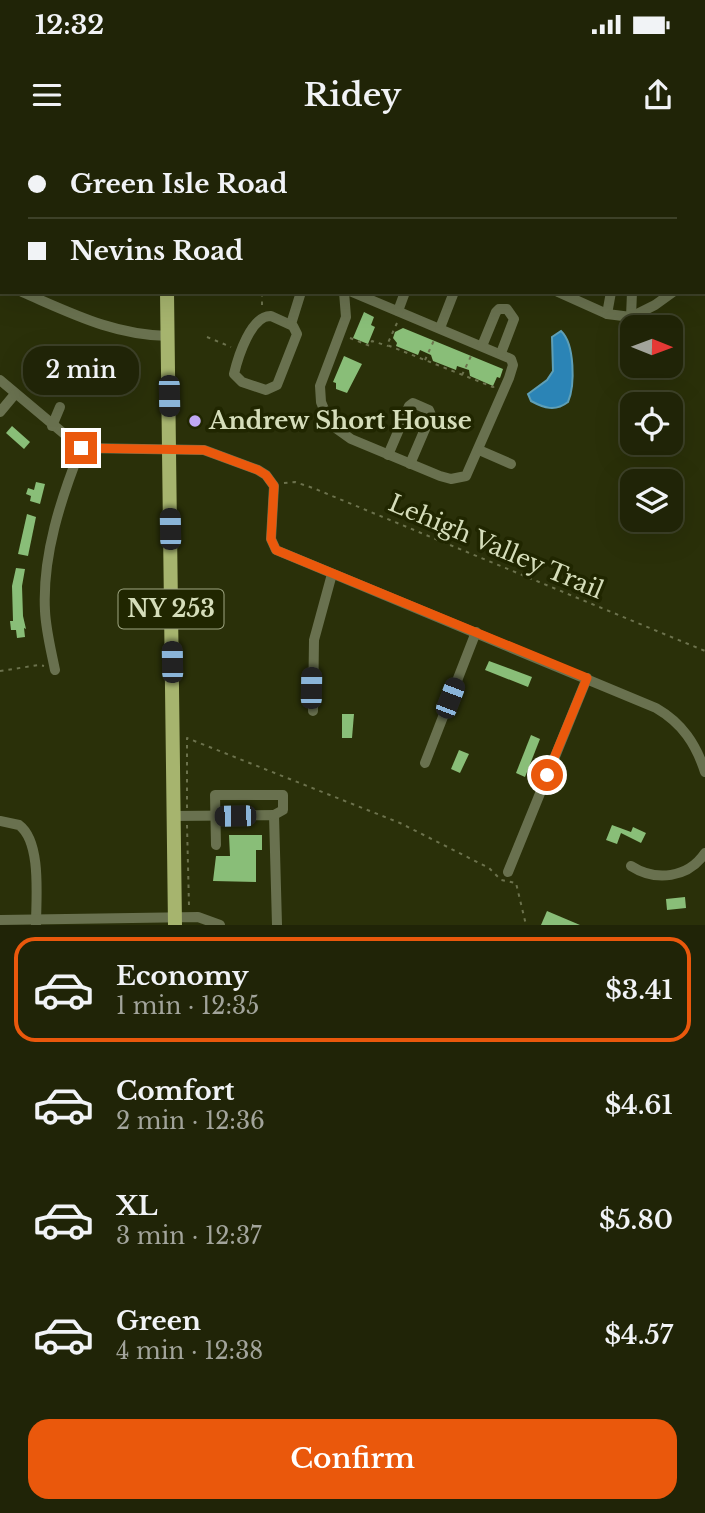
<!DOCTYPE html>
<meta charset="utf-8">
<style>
:root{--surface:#202407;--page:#2d3015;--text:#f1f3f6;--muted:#a2a49b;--line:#3d4128;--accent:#ea580c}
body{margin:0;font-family:"Libre Baskerville",serif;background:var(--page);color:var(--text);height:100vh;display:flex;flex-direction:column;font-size:26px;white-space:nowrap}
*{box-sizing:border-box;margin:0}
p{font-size:23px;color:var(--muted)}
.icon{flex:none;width:38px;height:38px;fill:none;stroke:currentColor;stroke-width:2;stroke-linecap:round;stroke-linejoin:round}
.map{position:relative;height:785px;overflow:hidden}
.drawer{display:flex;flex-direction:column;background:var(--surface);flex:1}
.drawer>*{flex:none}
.banner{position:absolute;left:0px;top:0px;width:705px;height:154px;box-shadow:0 7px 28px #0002,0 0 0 2px var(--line);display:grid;align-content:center;height:154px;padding:0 28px;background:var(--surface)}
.needle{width:46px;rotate:91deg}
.tools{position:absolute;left:620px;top:175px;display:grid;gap:14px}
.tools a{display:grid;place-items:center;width:63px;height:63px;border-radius:14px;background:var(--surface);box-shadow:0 7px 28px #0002,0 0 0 2px var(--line);font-size:35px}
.end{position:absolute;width:32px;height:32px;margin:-16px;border:9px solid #ea580c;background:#fff;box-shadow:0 0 0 4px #fff}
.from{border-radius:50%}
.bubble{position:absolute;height:49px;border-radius:21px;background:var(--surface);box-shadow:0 7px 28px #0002,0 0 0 2px var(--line);font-size:23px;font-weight:600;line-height:49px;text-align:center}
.car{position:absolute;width:21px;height:42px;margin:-21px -10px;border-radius:9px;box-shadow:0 0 5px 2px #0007;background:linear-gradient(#222 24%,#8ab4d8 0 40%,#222 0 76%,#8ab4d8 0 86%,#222 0)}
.banner b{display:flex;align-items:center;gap:24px;height:66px;font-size:26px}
.banner b+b{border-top:2px solid var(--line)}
.banner i{width:18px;height:18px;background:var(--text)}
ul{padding:12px 0 0;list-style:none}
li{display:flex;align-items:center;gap:21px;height:105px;margin:0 14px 10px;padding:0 14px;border:4px solid transparent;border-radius:21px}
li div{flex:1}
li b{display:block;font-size:26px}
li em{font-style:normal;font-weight:600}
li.active{border-color:var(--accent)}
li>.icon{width:63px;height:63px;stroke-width:1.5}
.cta{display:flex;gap:14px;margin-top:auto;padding:14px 28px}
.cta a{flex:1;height:80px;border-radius:21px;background:var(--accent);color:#fff;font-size:28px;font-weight:600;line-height:80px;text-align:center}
.status{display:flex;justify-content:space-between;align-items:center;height:49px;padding:0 35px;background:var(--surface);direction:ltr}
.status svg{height:19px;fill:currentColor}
header{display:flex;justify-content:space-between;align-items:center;height:91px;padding:0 28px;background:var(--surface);font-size:32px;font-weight:600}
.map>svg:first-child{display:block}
.water{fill:#2b84b6;stroke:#5e9fb7;stroke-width:2}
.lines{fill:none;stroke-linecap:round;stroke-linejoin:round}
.stream{stroke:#5e9fb7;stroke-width:2.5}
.building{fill:#89be78}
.path{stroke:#6c724d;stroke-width:2;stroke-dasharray:3.5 5;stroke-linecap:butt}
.minor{stroke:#69714f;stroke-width:10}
.major{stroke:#a6b46e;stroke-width:14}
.route{stroke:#ea580c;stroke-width:9}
.poi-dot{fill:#c0a8f4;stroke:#202600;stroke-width:2.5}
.labels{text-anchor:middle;stroke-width:7;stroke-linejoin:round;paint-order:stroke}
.shield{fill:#202600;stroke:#9fa682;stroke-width:2}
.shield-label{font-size:23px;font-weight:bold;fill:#d5ddba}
.poi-label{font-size:24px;font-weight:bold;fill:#d5ddba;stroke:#202600;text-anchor:start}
.street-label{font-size:24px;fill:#d5ddba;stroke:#202600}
</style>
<div class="status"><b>12:32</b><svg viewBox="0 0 49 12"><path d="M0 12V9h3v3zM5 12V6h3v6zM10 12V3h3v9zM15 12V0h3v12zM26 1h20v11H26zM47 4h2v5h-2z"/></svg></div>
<header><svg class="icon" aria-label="menu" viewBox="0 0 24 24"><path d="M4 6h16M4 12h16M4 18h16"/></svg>Ridey<svg class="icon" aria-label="share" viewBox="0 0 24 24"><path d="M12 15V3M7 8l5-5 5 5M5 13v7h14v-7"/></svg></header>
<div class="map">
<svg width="705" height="785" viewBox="0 0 705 785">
<rect width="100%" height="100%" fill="#2a3009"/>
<path class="water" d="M561,191C575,204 575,246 568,262C555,272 544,268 531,261L528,254L547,240L553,231L552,197Z"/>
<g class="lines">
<g class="stream">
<path d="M510,0L512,2"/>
<path d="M704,49H705"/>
</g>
</g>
<g class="building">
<path d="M364,172L374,177L371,185L375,187L368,204L353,198Z"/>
<path d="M403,188L503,229L500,238L497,237L493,246L470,236L469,230L457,226L456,230L433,221L431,215L420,210L418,215L396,206L397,203L393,198L395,192Z"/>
<path d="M344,216L362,224L347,253L336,249V243L333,242Z"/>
<path d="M12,286L30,302L24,309L6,293Z"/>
<path d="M36,342L45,344L40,364L30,361L31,356L26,354L28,348L34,350Z"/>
<path d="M27,374L36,377L28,416L18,414Z"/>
<path d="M16,428L25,429L22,446L23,476L26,489L24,488L25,497L17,498L16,490H11L10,481H13L12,446Z"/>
<path d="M489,521L532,537L528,547L485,530Z"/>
<path d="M342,574H354L352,598H342Z"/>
<path d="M531,595L540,599L525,637L516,633Z"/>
<path d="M459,610L469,614L460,633L451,629Z"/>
<path d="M612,685L631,692L633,687L646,693L641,703L621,693L617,704L606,700Z"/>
<path d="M229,695H262V710H256V742L213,741L216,716H230Z"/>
<path d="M685,757L686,768L667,770L666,759Z"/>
<path d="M547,771L580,785H541Z"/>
</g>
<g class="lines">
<g class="path">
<path d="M262,165V152"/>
<path d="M397,183L387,205L493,247L496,246"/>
<path d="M207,197L231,207"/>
<path d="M350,198L370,206L372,201L388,206"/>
<path d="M425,220L435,198"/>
<path d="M462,235L472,214"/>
<path d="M284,343L295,342L313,348L705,511"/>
<path d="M0,531L39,525L44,526"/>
<path d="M187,668V598L400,683L489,728L501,740L516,743L526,785"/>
<path d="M187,685L189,766"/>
</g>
<g class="minor">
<path d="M17,0V2"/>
<path d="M262,0L275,2"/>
<path d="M0,71L2,66"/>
<path d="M0,86L2,87"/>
<path d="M704,117H705"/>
<path d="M0,143L2,144"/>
<path d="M22,152C71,173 113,195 168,196"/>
<path d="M344,152L346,177L320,246L321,262L330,284L351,299L440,336L451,339L466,336L509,238L513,225L511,219L352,152"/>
<path d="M558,152L607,174"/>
<path d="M611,152L607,174L631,177L655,165L673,152"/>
<path d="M398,171L405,152"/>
<path d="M271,176L293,186L297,194L277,245L266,250L242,242L234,234C238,217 251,175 271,176Z"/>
<path d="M631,177L632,152"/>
<path d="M291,184L301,152"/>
<path d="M440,188L454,152"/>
<path d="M482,206L496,172L499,169H507L514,179L501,213"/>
<path d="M0,240L81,308L204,310L258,330L266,335L274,346L271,399L276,410L656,568C682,583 696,604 705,632"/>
<path d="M0,272L15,254"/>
<path d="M52,286L60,267"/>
<path d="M479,310L511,324"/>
<path d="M388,315L409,266L413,263L429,270L431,275L410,324"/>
<path d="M55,530C51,510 46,491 45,471C42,416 61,358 81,308"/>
<path d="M313,571L314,500L332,434"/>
<path d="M425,623L476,492"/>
<path d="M174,676L274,675L277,785"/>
<path d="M0,681L19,685C42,702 36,759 36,785"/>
<path d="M216,705L215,655H283V670L274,675"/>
<path d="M631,726C656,742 688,738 705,713"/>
<path d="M508,732L587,538"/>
<path d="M0,780L198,777L220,785"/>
</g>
<g class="major">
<path d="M165,0V2"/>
<path d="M167,152L175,785"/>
</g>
</g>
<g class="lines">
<path class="route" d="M81,308L204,310L258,330L266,335L274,346L271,399L276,410L587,538L547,635"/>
</g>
<circle class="poi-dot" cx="195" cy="281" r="7"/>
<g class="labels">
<rect class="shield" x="118.5" y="449.5" width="105" height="39" rx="5"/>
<g class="shield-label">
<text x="171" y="477">NY 253</text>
</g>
<g class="poi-label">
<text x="209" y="289">Andrew Short House</text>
</g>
<g class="street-label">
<text transform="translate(496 407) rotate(23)" y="8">Lehigh Valley Trail</text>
</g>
</g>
</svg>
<div class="tools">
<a><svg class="needle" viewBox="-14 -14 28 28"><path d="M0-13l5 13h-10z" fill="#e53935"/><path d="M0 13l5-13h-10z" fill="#a2a49b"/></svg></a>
<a><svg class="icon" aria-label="locate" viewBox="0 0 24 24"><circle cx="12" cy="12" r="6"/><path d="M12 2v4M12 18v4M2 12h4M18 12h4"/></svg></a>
<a><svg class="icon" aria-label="layers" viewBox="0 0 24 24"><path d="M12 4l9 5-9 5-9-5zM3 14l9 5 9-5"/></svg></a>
</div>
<i class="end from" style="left:547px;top:635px"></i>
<i class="end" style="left:81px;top:308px"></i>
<div class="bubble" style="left:23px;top:206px;width:116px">2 min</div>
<i class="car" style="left:169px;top:256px;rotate:179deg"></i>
<i class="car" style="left:170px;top:389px;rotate:359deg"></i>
<i class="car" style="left:172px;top:522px;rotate:359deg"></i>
<i class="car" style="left:311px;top:548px;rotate:1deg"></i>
<i class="car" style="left:450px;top:558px;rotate:21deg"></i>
<i class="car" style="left:235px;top:676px;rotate:269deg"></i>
<div class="banner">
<b><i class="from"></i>Green Isle Road</b>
<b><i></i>Nevins Road</b>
</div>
</div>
<section class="drawer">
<ul>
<li class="active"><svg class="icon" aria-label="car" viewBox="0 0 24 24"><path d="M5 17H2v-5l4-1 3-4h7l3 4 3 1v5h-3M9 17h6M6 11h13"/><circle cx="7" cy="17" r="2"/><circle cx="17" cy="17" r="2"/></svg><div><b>Economy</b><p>1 min · 12:35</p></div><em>$3.41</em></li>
<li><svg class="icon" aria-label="car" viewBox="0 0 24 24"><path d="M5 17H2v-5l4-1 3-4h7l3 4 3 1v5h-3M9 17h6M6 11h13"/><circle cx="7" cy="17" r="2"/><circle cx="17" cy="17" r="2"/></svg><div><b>Comfort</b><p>2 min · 12:36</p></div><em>$4.61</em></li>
<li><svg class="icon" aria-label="car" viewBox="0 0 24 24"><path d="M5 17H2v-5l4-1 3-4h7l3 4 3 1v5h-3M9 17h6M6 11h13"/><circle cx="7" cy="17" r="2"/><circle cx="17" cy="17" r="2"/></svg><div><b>XL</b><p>3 min · 12:37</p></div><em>$5.80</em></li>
<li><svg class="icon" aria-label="car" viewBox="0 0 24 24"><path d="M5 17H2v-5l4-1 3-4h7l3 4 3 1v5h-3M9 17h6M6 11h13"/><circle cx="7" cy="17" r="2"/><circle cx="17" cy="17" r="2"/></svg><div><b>Green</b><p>4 min · 12:38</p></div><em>$4.57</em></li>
</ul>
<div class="cta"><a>Confirm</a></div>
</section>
